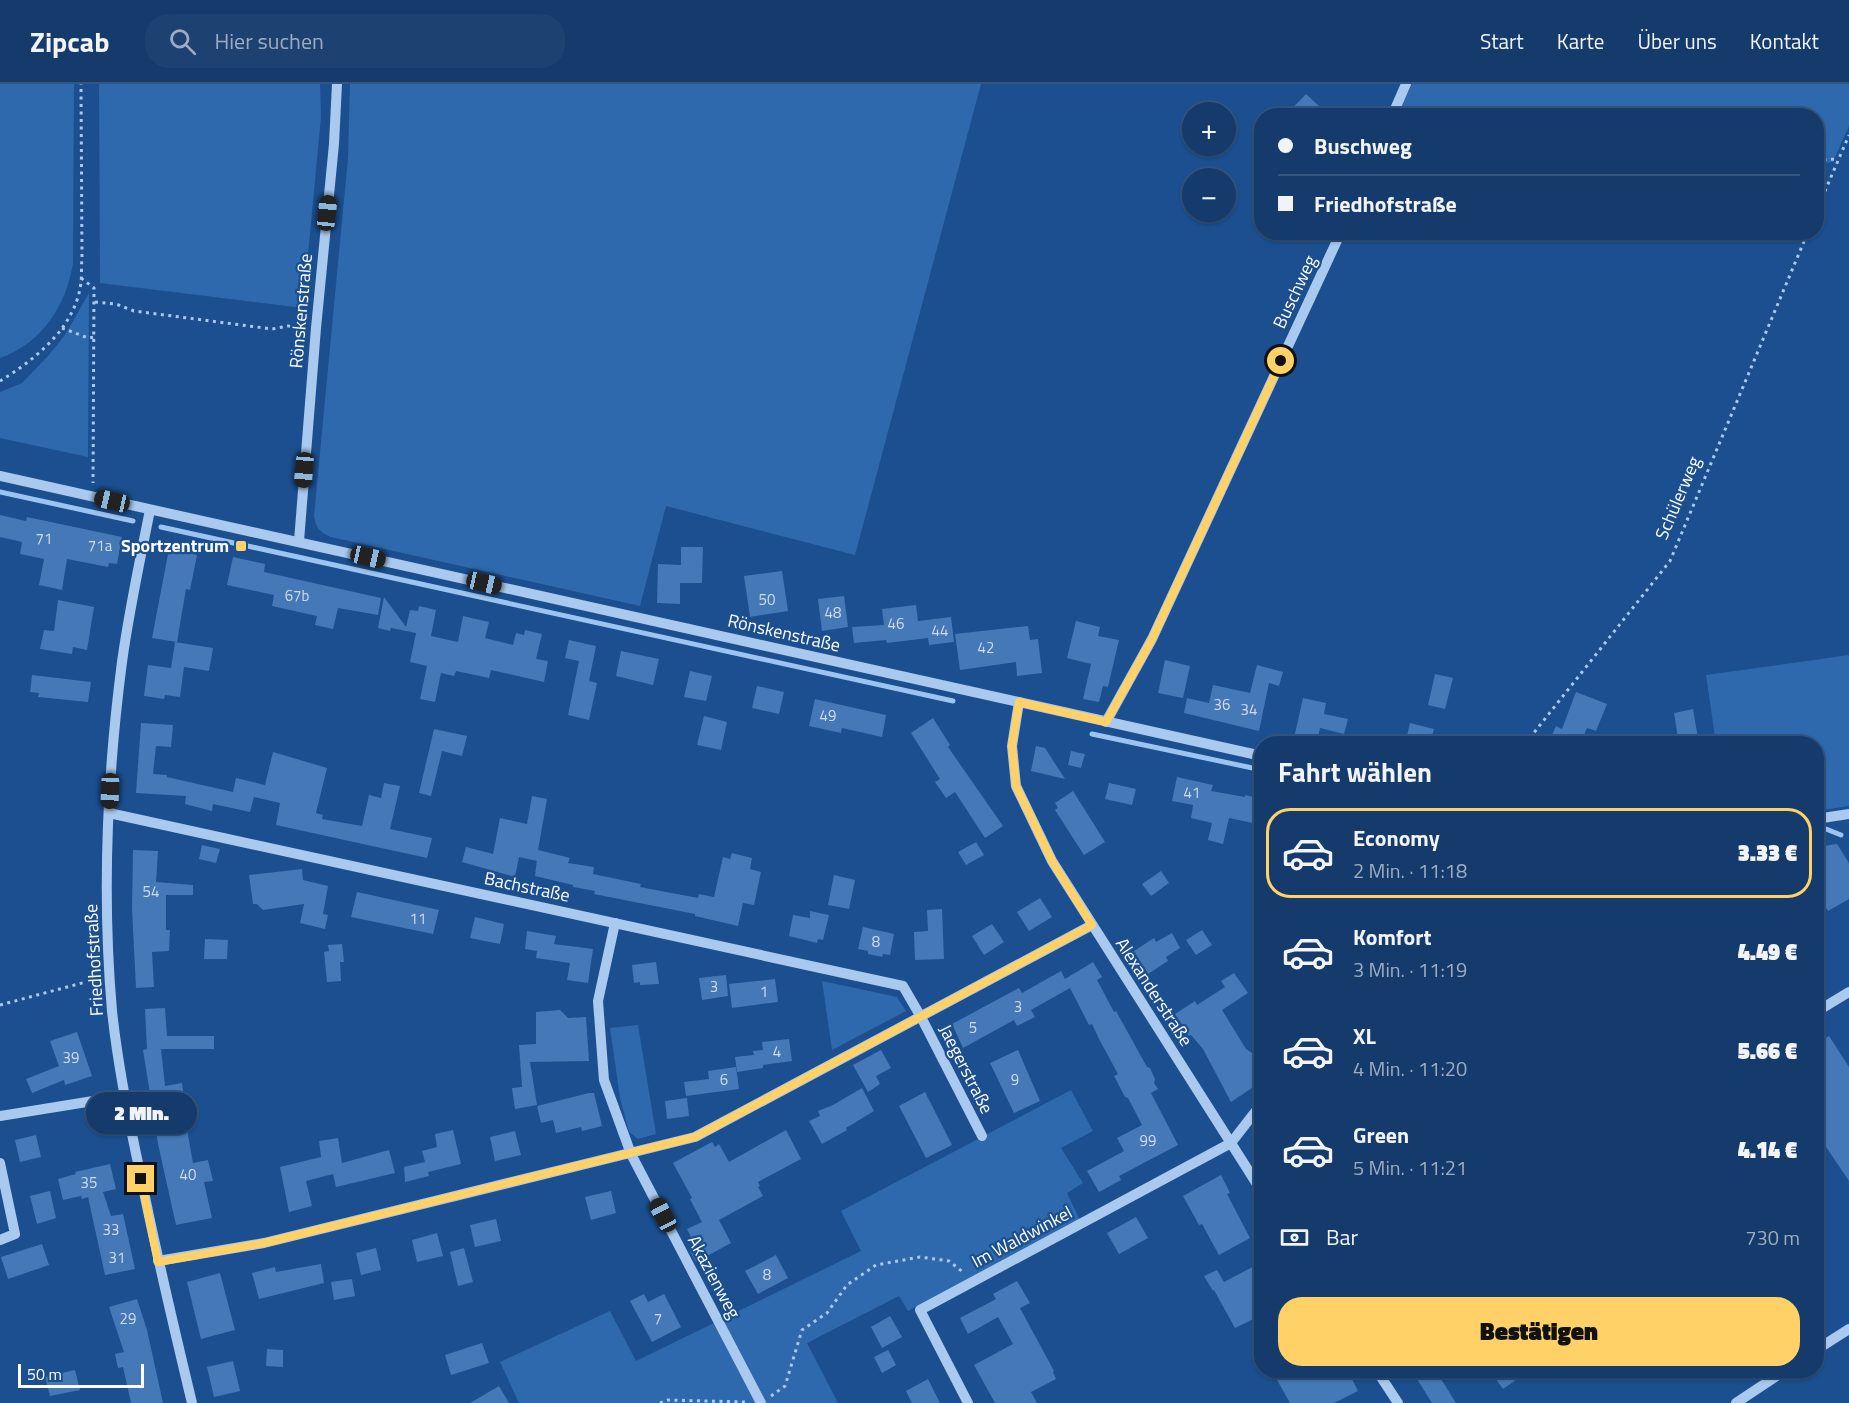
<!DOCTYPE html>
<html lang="de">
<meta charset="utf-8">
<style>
:root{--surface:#143b6b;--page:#1d4271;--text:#f1f3f6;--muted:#9dadc1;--line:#33557e;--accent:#ffd166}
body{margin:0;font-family:"Titillium Web",sans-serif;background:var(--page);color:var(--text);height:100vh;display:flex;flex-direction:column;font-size:22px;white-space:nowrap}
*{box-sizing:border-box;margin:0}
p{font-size:20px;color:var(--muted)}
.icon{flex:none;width:33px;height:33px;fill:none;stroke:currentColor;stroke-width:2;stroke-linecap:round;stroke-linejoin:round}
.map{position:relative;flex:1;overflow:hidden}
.drawer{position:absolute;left:1254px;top:652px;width:570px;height:642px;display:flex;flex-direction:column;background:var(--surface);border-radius:24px;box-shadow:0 2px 4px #0004,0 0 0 2px var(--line)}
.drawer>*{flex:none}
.hud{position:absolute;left:1254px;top:24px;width:570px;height:132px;border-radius:24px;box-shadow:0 2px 4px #0004,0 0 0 2px var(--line);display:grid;align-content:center;height:132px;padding:0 24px;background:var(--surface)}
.controls{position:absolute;left:1182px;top:18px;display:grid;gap:12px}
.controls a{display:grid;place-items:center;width:54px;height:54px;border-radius:50%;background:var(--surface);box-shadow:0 2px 4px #0004,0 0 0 2px var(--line);font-size:30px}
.scale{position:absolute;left:18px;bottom:15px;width:126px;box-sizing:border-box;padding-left:6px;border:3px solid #fff;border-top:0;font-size:16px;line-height:21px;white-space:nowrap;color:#fff;-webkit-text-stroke:4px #1b4f8f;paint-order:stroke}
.end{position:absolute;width:27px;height:27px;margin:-14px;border:8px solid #ffd166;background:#111;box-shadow:0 0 0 3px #111}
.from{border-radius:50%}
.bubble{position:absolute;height:42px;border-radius:21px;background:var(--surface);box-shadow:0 2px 4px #0004,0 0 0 2px var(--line);font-size:20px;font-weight:800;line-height:42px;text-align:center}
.car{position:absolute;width:18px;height:36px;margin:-18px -9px;border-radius:8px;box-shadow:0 0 4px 2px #0007;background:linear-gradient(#222 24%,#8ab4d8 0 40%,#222 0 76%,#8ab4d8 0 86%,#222 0)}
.hud b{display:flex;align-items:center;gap:21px;height:57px;font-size:22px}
.hud b+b{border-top:2px solid var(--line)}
.hud i{width:15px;height:15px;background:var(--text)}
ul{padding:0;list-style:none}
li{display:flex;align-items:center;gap:18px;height:90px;margin:0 12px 9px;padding:0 12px;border:3px solid transparent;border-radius:24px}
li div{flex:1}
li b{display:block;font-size:22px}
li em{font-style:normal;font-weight:800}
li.current{border-color:var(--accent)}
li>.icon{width:54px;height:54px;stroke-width:1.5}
h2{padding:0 24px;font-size:27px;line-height:72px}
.pay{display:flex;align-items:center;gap:15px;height:66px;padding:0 24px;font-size:22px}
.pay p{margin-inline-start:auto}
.primary-button{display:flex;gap:12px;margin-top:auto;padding:12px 24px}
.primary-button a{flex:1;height:69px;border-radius:24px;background:var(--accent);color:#111;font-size:24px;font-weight:800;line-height:69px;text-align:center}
header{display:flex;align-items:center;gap:36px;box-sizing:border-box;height:84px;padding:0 30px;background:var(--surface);border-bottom:2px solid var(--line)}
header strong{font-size:28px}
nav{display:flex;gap:33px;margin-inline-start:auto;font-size:21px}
.search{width:420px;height:54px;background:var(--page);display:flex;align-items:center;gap:15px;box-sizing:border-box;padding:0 21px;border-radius:24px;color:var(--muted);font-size:22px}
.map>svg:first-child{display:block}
.green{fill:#2e69ad}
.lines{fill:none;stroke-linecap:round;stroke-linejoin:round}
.stream{stroke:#9cc4f0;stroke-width:5}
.building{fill:#4478b7}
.path{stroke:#a9c9ee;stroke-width:3;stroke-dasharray:3 4.5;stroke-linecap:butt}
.minor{stroke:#a9c9ee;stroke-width:10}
.route{stroke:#ffd166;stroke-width:8}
.poi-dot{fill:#ffd166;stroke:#1b4f8f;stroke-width:2}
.labels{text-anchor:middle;stroke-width:4.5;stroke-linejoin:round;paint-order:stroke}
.number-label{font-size:15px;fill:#d0dded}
.street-label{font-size:18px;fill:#fff;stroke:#1b4f8f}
.poi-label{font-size:18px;font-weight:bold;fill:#fff;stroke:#1b4f8f;text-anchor:end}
</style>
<header>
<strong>Zipcab</strong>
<div class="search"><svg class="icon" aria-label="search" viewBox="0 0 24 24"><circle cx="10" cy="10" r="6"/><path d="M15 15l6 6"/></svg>Hier suchen</div>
<nav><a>Start</a><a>Karte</a><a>Über uns</a><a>Kontakt</a></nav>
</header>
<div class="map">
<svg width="1849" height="1319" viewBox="0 0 1849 1319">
<rect width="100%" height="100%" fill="#1b4f8f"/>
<g class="green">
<path d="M0,0H74L73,179C66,222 42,259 0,274Z"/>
<path d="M99,0H320L321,33L303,224L100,199Z"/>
<path d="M350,0H981L855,471L666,422L640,522L331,453C319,448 316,444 314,432L348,74Z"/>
<path d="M1412,0H1849V42L1833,78L1817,80L1816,32L1398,31Z"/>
<path d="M89,209L88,373L0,354V308L22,299L48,272L65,251Z"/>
<path d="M1849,571V722L1817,727L1816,660H1716L1706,591Z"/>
<path d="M822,897L897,913L906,927L832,966Z"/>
<path d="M638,941L656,1050L638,1055L629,1048L620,1014L610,944Z"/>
<path d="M1071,1006L1093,1047L1061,1064L1083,1099L1067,1109L1080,1136L908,1227L899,1212L807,1259L838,1319H519L500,1278L610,1227L636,1277L861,1167L841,1127Z"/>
</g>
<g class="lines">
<g class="stream">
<path d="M0,408L133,437"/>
<path d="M161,443L953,617"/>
<path d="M1092,650L1262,686"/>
<path d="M1816,746L1826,745L1841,751"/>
</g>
</g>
<g class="building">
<path d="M1306,10L1320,23L1312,32H1285Z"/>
<path d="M0,431L26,437L27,433L122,453L117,480L109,479L108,483L67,475L62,506L39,501L44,475L20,470L22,458L0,453Z"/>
<path d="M681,463H703L702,499H680V520L657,519L658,480L681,481Z"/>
<path d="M169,465L197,471L190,506L186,505L177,558L152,554Z"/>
<path d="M233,473L265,480L264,488L381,514L378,531L338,524L333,545L315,541L317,532L272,522L274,511L227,501Z"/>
<path d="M782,487L788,527L750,533L744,492Z"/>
<path d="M844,512L848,543L822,547L818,515Z"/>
<path d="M384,513L406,543L410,526L418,527L419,522L436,526L431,552L458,558L463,532L489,538L485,554L513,561L516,549L524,551L525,546L542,550L536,575L548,577L544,598L491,586L489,594L456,587L454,592L441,589L435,618L420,615L427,582L410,578L416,549L391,544L390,547L378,544Z"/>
<path d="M58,516L94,523L87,566L73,563L72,570L40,565L44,546L54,547Z"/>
<path d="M916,521L918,537L951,533L954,558L929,561L928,554L887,559L886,556L854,559L852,543L884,541L882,525Z"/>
<path d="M1076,537L1100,543L1098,552L1119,556L1108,603L1103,602L1099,618L1083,615L1091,580L1067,574Z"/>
<path d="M1028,542L1030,556L1038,555L1042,589L1017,592L1016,578L960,586L955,550Z"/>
<path d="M569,556L596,562L589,597L597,599L589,636L568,631L579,577L565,574Z"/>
<path d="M175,558L213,564L209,587L184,583L180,613L165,611L164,615L144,612L148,581L171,584Z"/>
<path d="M621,567L659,575L653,601L616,592Z"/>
<path d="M1165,576L1190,582L1183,614L1158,609Z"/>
<path d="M1257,581L1283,588L1279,602L1269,599L1259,647L1184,629L1187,614L1209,619L1213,601L1250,609Z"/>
<path d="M690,587L712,592L706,617L684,613Z"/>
<path d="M1435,590L1453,594L1445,625L1428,621Z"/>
<path d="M32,591L91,598L88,618L38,613L39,609L30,608Z"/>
<path d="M757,602L784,608L779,630L752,624Z"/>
<path d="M1576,608L1607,620L1596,647L1587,644L1580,660H1548L1556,642L1562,645Z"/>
<path d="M1303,614L1326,619L1324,630L1348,635L1344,650L1320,644L1317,659L1294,654Z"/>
<path d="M815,615L886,631L882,653L842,644L841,649L809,642Z"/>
<path d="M1693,625L1699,660H1679L1674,629Z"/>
<path d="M704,632L727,638L721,666L697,661Z"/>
<path d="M933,634L950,661L948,663L1003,742L985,754L955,708L946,714L935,698L940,695L911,649Z"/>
<path d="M141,639L173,641L171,663L156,662L153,690L167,691V693L233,708L236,694L265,701L273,668L327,684L316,729L323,731L322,735L362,742L369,711L381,714L384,699L400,702L390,745L432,754L427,774L276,741L280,719L254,713L250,728L213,720L212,727L185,720L186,712L136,709Z"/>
<path d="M1410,639L1434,645L1430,660H1405Z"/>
<path d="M434,645L467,652L462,672L442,667L431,712L419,709Z"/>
<path d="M1036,662L1045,664L1065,695L1031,687Z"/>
<path d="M1071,667L1085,670L1081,684L1068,681Z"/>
<path d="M1177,693L1213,701L1211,707L1245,713V711L1262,715V741L1229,734L1223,760L1208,756L1212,739L1191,734L1193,721L1172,717Z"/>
<path d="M1109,699L1136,705L1132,721L1105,715Z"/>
<path d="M1073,707L1105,758L1084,771L1055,726L1058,724L1055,719Z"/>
<path d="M532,712L547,715L538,766L570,774L568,779L594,783L593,790L641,800L640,803L698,814L699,810L714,813L723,773L730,775L732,769L752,774L750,785L761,788L754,821L743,819L738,842L695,832V830L594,810L595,807L573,803V801L535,792L538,766L537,777L519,773L515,793L462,778L466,763L493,770L500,734L527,740Z"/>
<path d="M976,758L984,771L966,781L958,768Z"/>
<path d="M1837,760L1849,779V815L1828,827L1824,820L1816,824V763Z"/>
<path d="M202,761L220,765L216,779L199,775Z"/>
<path d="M133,766L158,767L156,798L193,801V811H166V846H170L169,867L152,868L154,903L136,904L132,825Z"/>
<path d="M302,785L303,796L328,802L323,830L328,831L325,845L300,839L304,820L263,826L257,820H253L249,791Z"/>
<path d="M1161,787L1169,799L1151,812L1142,800Z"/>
<path d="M834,791L855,796L849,825L828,821Z"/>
<path d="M357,808L439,826L433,850L351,833Z"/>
<path d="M1040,814L1052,833L1029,847L1017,828Z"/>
<path d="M942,825L944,875L915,876L914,848L928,847L927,826Z"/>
<path d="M810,827L829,831L823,856L818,855L817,859L789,852L793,831L810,834Z"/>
<path d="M475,833L504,840L500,860L470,854Z"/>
<path d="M992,840L1004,858L984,871L972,852Z"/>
<path d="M863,843L894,850L890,871L883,870L882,873L868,870V867L858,865Z"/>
<path d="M1202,846L1212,861L1196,871L1186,856Z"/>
<path d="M527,847L556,852L554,860L593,865L588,899L567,896L570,879L536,874L537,867L525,865Z"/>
<path d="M1172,849L1180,864L1166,873L1168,877L1148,890L1134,867L1154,854L1156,858Z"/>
<path d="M205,855L228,856L227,875H204Z"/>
<path d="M342,860L344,878H340L341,897L327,898L324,868L329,867L328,861Z"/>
<path d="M656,878L659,900L640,901V898L634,899L632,881Z"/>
<path d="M1093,878L1102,893L1097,896L1114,928L1116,927L1147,983L1150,984L1155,995L1154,999L1158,1005L1151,1009L1178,1061L1119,1092L1121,1096L1099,1108L1087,1087L1124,1067L1117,1054L1142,1041L1128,1014L1125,1013L1114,992L1118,990L1099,955L1092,940L1089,941L1070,904L1031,926L1035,933L1017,942L1014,936L963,964L952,940L1019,904L1022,909L1061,887L1065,895Z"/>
<path d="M1234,889L1248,909L1222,926L1246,965L1262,976V991L1252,1004L1231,1018L1203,965L1191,951L1189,952L1175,930L1195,917L1197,921L1225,903L1221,897Z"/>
<path d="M726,891L728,912L702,916L699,894Z"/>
<path d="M775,895L778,918L732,924L729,900Z"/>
<path d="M165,924L167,952H214V965H161L165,1002L182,999L185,1023H183L193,1079L208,1076L213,1097L204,1098L212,1134L176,1141L158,1060L143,966L147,965L145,925Z"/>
<path d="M560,926L568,934L586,933L589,977L530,978L537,1021L515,1025L512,1004L522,1003L519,961L536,960V928Z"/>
<path d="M77,948L92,992L65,1001L64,996L32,1009L26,995L59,982L50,957Z"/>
<path d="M1829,952L1849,983V1097L1816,1048V960Z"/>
<path d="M789,955L792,977L763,981V984L737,988L735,973L754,971L753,967L763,966L762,958Z"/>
<path d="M881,966L891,984L876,992L880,1000L868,1008L853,981Z"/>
<path d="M1018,966L1040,1017L1014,1029L990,979Z"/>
<path d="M736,983L739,1005L686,1012L684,998L709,995L708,987Z"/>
<path d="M862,1004L874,1027L846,1044L847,1046L822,1060L809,1037L820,1032L818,1027L833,1021Z"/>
<path d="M925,1008L952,1061L926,1074L899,1022Z"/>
<path d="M589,1009H594L602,1042L582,1047L581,1043L556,1049L553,1036L541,1039L537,1022Z"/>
<path d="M687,1014L689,1032L667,1035L665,1017Z"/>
<path d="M453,1046L461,1080L428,1088L429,1092L405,1098L404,1083L425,1078L422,1067L437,1063L435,1050Z"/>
<path d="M786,1046L801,1075L758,1098L760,1102L758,1103L763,1112L719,1136L731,1159L696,1178L690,1167L696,1163L687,1145L702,1138L690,1115L692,1114L673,1079L712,1058L715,1063L719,1060L729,1078Z"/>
<path d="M515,1047L521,1071L495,1077L490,1053Z"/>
<path d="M36,1051L41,1073L20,1078L15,1056Z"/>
<path d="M338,1054L342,1079L389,1066L395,1089L336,1103L333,1090L306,1097L312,1122L289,1128L280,1083L321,1073L319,1057Z"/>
<path d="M110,1080L116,1105L103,1108L111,1132L123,1130L135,1185L105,1191L88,1113L82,1115L81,1112L63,1116L58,1095L76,1090L75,1088Z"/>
<path d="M1221,1091L1230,1109L1227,1110L1250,1154L1219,1171L1202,1140L1199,1141L1183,1112Z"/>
<path d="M50,1107L56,1134L37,1140L30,1112Z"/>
<path d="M611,1107L616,1129L591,1136L585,1113Z"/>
<path d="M1136,1133L1148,1154L1119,1170L1107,1149Z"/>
<path d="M496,1135L501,1157L475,1163L470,1141Z"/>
<path d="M437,1149L443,1172L417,1178L412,1156Z"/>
<path d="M42,1160L49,1181L8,1195L1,1173Z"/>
<path d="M376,1164L381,1186L361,1191L356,1169Z"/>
<path d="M464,1164L473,1198L458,1202L450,1168Z"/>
<path d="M776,1171L788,1194L758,1210L745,1187Z"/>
<path d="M1262,1178V1231L1235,1244L1214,1206L1213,1207L1204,1192L1217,1186L1224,1198Z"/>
<path d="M321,1180L324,1199L259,1215L252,1189L275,1183L276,1188Z"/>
<path d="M220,1189L235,1246L201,1255L187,1198Z"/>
<path d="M352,1195L355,1212L334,1216L331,1198Z"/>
<path d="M1017,1197L1030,1219L1020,1224L1054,1287L1053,1288L1056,1295L1031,1308L1037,1319H995L974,1281L1013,1260L998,1233L968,1250L960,1234L996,1215L993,1210Z"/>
<path d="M644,1210L648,1218L664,1210L681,1243L652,1258L630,1217Z"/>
<path d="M137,1215L147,1246L163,1319H131L123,1283L118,1284L115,1270L124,1268L109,1223Z"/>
<path d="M890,1232L902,1253L882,1264L871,1243Z"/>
<path d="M482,1259L489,1279L451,1291L445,1271Z"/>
<path d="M267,1265L283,1266V1283L266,1282Z"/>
<path d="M888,1266L896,1281L882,1289L874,1273Z"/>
<path d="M233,1277L240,1307L214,1313L207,1283Z"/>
<path d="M75,1286L80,1306L50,1312L45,1293Z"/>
<path d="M1272,1287H1348L1358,1307L1334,1319H1290Z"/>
<path d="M1412,1287H1436L1456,1319H1432Z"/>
<path d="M1490,1287H1529L1503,1305Z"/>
<path d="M928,1295L940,1319H912L906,1307Z"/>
<path d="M499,1302L509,1319H470Z"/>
</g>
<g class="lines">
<g class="path">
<path d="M1816,76L1838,75"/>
<path d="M1816,128L1849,51"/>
<path d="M81,194L94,204L93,399"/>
<path d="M95,218L116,220L134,227L272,245L288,242L305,243"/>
<path d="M62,244L88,254L94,253"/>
<path d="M0,297C36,275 76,243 81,198C82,191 81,182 82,175L81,0"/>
<path d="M1525,660L1670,477L1808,148"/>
<path d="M0,921L97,895"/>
<path d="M771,1312L785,1302L802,1246L827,1229L847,1201L876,1181L920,1173L949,1177L964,1189"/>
<path d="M660,1319L668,1316L745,1318"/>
</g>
<g class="minor">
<path d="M1392,32L1406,0"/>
<path d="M0,392L1262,672"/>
<path d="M150,426C140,476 129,527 122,578C107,693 102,812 112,927C118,983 129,1038 141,1093C156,1169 174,1244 192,1319"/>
<path d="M299,457L316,244L334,60L337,0"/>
<path d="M1019,618L1012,662L1016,702L1052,777L1262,1108"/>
<path d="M1106,638L1152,555L1341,148"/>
<path d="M109,729L903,902L921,933L982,1052"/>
<path d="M1816,735L1849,730"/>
<path d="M615,839L598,917L604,996L631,1070L761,1319"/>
<path d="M1816,928L1849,908"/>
<path d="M0,1032L124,1012"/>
<path d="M0,1079L15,1150L0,1156"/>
<path d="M158,1177L264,1159L695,1053L1092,841"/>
<path d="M1816,1266L1849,1245"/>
<path d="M1377,1287L1398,1319"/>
<path d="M968,1319L920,1226L1231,1059L1262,1019"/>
<path d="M1736,1319L1784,1287"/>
</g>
</g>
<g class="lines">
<path class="route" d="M141,1095L158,1178L264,1159L695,1053L1092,841L1052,777L1016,702L1012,662L1019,618L1106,638L1152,555L1281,277"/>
</g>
<rect class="poi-dot" x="235" y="456" width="12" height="12" rx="3"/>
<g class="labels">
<g class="number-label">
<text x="44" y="460">71</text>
<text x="100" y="467">71a</text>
<text x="297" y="517">67b</text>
<text x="767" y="521">50</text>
<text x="833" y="534">48</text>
<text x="896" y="545">46</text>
<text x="940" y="552">44</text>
<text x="986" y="569">42</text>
<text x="1222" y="626">36</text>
<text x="1249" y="631">34</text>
<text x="828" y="637">49</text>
<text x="1192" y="714">41</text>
<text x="151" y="813">54</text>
<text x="418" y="840">11</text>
<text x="876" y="863">8</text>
<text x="714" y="908">3</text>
<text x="764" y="913">1</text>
<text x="1018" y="928">3</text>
<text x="973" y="949">5</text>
<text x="777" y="973">4</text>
<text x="71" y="979">39</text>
<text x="724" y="1001">6</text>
<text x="1015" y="1001">9</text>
<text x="1148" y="1062">99</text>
<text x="188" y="1096">40</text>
<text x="89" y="1104">35</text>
<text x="111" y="1151">33</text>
<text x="117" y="1179">31</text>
<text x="767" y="1196">8</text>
<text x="128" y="1240">29</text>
<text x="658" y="1240">7</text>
</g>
<g class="street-label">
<text transform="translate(1295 208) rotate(-65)" y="6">Buschweg</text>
<text transform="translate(301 227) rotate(-85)" y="6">Rönskenstraße</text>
<text transform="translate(1678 414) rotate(-67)" y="6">Schülerweg</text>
<text transform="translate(784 549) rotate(13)" y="6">Rönskenstraße</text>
<text transform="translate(527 803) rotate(12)" y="6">Bachstraße</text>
<text transform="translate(94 876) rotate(-93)" y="6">Friedhofstraße</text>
<text transform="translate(1154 908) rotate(57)" y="6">Alexanderstraße</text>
<text transform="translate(966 985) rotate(63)" y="6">Jaegerstraße</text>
<text transform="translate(1022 1153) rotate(-28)" y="6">Im Waldwinkel</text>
<text transform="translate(714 1193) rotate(62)" y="6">Akazienweg</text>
</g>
<g class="poi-label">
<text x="229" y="468">Sportzentrum</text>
</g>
</g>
</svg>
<div class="controls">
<a>+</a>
<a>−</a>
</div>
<div class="scale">50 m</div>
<i class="end from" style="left:1281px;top:277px"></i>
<i class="end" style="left:141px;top:1095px"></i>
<div class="bubble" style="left:86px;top:1008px;width:111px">2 Min.</div>
<i class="car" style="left:327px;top:129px;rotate:6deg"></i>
<i class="car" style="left:304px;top:386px;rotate:185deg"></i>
<i class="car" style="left:112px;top:417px;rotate:283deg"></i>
<i class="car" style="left:368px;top:473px;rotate:103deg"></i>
<i class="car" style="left:484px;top:499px;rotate:103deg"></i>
<i class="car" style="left:110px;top:707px;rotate:182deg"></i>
<i class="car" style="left:663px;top:1131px;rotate:332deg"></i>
<div class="hud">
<b><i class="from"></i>Buschweg</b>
<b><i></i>Friedhofstraße</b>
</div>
<section class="drawer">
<h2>Fahrt wählen</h2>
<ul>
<li class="current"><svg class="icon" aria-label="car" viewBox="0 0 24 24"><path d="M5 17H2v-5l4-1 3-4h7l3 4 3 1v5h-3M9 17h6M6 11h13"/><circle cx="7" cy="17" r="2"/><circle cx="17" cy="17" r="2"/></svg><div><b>Economy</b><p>2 Min. · 11:18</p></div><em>3.33 €</em></li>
<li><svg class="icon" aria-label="car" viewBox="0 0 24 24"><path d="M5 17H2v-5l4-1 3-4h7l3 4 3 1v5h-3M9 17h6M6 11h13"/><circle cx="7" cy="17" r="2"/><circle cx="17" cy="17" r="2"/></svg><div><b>Komfort</b><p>3 Min. · 11:19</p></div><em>4.49 €</em></li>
<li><svg class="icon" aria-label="car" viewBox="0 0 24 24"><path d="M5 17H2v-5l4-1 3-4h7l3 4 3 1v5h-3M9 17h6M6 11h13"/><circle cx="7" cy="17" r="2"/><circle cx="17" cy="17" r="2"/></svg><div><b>XL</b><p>4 Min. · 11:20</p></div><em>5.66 €</em></li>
<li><svg class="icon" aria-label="car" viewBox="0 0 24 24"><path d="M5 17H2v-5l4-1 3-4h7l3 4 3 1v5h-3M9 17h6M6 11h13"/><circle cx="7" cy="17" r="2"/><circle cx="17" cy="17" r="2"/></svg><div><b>Green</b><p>5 Min. · 11:21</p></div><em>4.14 €</em></li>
</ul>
<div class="pay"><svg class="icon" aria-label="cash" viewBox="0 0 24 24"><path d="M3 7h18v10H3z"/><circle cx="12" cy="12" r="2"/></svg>Bar<p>730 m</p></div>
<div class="primary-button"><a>Bestätigen</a></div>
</section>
</div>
